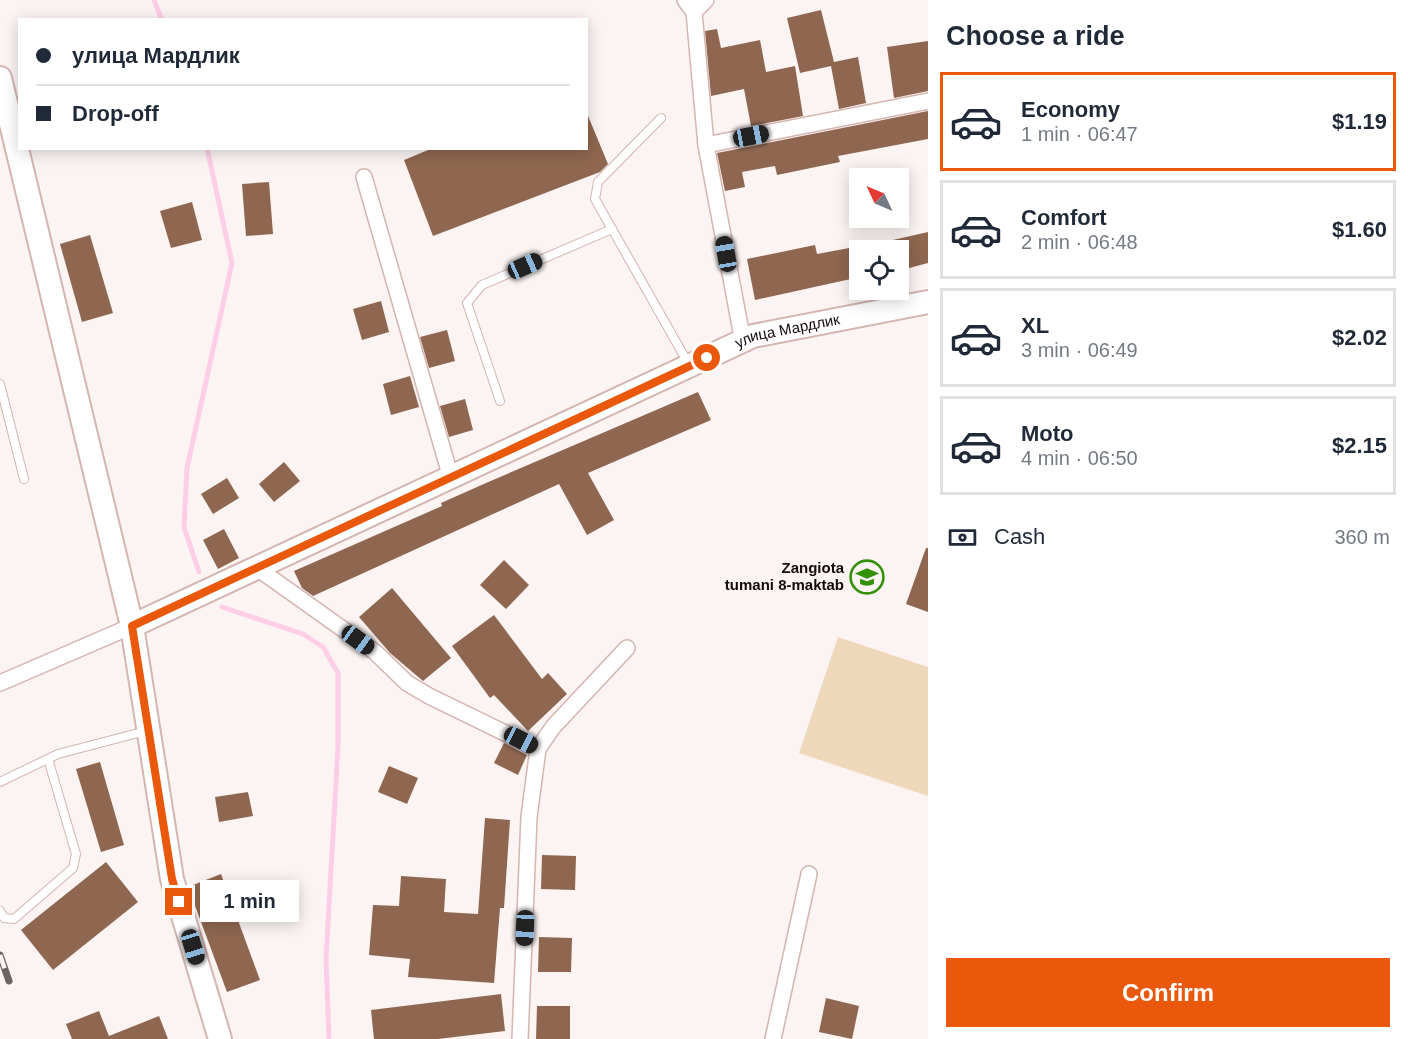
<!DOCTYPE html>
<meta charset="utf-8">
<style>
:root{--surface:#fff;--page:#f6f6f7;--text:#1f2937;--muted:#747a83;--line:#e0e1e3;--accent:#ea580c}
body{margin:0;font-family:Helvetica,sans-serif;background:var(--page);color:var(--text);height:100vh;display:flex;flex-direction:column;font-size:22px;white-space:nowrap}
*{box-sizing:border-box;margin:0}
p{font-size:20px;color:var(--muted)}
.icon{flex:none;width:33px;height:33px;fill:none;stroke:currentColor;stroke-width:2;stroke-linecap:round;stroke-linejoin:round}
.map{position:relative;flex:1;overflow:hidden}
.side{display:flex;flex-direction:column;background:var(--surface);width:480px}
.side>*{flex:none}
.banner{position:absolute;left:18px;top:18px;width:570px;height:132px;border-radius:0px;box-shadow:0 3px 15px #0003;display:grid;align-content:center;height:132px;padding:0 18px;background:var(--surface)}
.needle{width:39px;rotate:314deg}
.tools{position:absolute;left:849px;top:168px;display:grid;gap:12px}
.tools a{display:grid;place-items:center;width:60px;height:60px;border-radius:0px;background:var(--surface);box-shadow:0 3px 15px #0003;font-size:30px}
.end{position:absolute;width:27px;height:27px;margin:-14px;border:8px solid #ea580c;background:#fff;box-shadow:0 0 0 3px #fff}
.from{border-radius:50%}
.bubble{position:absolute;height:42px;border-radius:0px;background:var(--surface);box-shadow:0 3px 15px #0003;font-size:20px;font-weight:800;line-height:42px;text-align:center}
.car{position:absolute;width:18px;height:36px;margin:-18px -9px;border-radius:8px;box-shadow:0 0 4px 2px #0007;background:linear-gradient(#222 24%,#8ab4d8 0 40%,#222 0 76%,#8ab4d8 0 86%,#222 0)}
.banner b{display:flex;align-items:center;gap:21px;height:57px;font-size:22px}
.banner b+b{border-top:2px solid var(--line)}
.banner i{width:15px;height:15px;background:var(--text)}
ul{padding:0;list-style:none}
li{display:flex;align-items:center;gap:18px;height:99px;margin:0 12px 9px;padding:0 6px;border:3px solid var(--line);border-radius:0px}
li div{flex:1}
li b{display:block;font-size:22px}
li em{font-style:normal;font-weight:800}
li.current{border-color:var(--accent)}
li>.icon{width:54px;height:54px;stroke-width:1.5}
h2{padding:0 18px;font-size:27px;line-height:72px}
.pay{display:flex;align-items:center;gap:15px;height:66px;padding:0 18px;font-size:22px}
.pay p{margin-inline-start:auto}
.primary-button{display:flex;gap:12px;margin-top:auto;padding:12px 18px}
.primary-button a{flex:1;height:69px;border-radius:0px;background:var(--accent);color:#fff;font-size:24px;font-weight:800;line-height:69px;text-align:center}
main{display:flex;flex:1;min-height:0}
.map>svg:first-child{display:block}
.green{fill:#efd7b9}
.lines{fill:none;stroke-linecap:round;stroke-linejoin:round}
.stream{stroke:#fdcee8;stroke-width:5}
.building{fill:#8f6750}
.lane-casing{stroke:#d4b5b0;stroke-width:10}
.street-casing{stroke:#d4b5b0;stroke-width:18}
.secondary-casing{stroke:#d4b5b0;stroke-width:26}
.lane{stroke:#fff;stroke-width:8}
.street{stroke:#fff;stroke-width:15}
.secondary{stroke:#fff;stroke-width:22}
.rail-casing{stroke:#6c6463;stroke-width:7}
.rail{stroke:#fbf4f3;stroke-width:4.5;stroke-dasharray:14;stroke-linecap:butt}
.route{stroke:#ea580c;stroke-width:8}
.labels{text-anchor:middle;stroke-width:5;stroke-linejoin:round;paint-order:stroke}
.street-label{font-size:15px;fill:#130908;stroke:#fbf4f3}
.poi-label{font-size:15px;font-weight:bold;fill:#130908;stroke:#fbf4f3;text-anchor:end}
</style>
<main>
<div class="map">
<svg width="928" height="1039" viewBox="0 0 928 1039">
<rect width="100%" height="100%" fill="#fbf4f3"/>
<path class="green" d="M838,637L928,667V796L799,753Z"/>
<g class="lines">
<g class="stream">
<path d="M154,0L162,20"/>
<path d="M199,572L184,527L187,468L232,263L207,148"/>
<path d="M222,607L303,634L323,647L338,673V747L326,958L329,1039"/>
</g>
</g>
<g class="building">
<path d="M821,10L834,62L858,57L866,103L839,109L831,66L800,73L787,18Z"/>
<path d="M717,29L721,48L760,40L766,72L795,66L803,116L751,126L744,89L711,96L705,31Z"/>
<path d="M928,41V91L894,98L887,47Z"/>
<path d="M586,111L608,164L600,172L433,236L404,160L433,148H586Z"/>
<path d="M928,111V139L838,156L840,162L777,175L775,166L742,172L745,187L725,191L717,153Z"/>
<path d="M269,182L273,234L246,236L242,184Z"/>
<path d="M192,202L202,240L171,248L160,211Z"/>
<path d="M928,232V263L898,271V250H872L871,245Z"/>
<path d="M90,235L113,313L82,322L60,244Z"/>
<path d="M815,245L817,254L860,246V277L755,300L747,259Z"/>
<path d="M381,301L389,332L362,340L353,309Z"/>
<path d="M447,330L455,361L429,368L420,337Z"/>
<path d="M410,376L419,407L391,415L383,384Z"/>
<path d="M698,392L711,420L588,473L614,520L587,535L559,484L313,596L302,588L294,571L442,506L441,503L486,483Z"/>
<path d="M465,399L473,430L449,437L440,406Z"/>
<path d="M284,462L300,481L274,502L259,484Z"/>
<path d="M227,478L239,498L213,514L201,494Z"/>
<path d="M224,529L239,558L218,569L203,540Z"/>
<path d="M926,548H928V612L906,604Z"/>
<path d="M504,560L529,585L506,609L480,585Z"/>
<path d="M392,588L451,658L423,681L390,653L359,617Z"/>
<path d="M494,615L542,679L548,673L567,694L528,731L494,695L490,698L452,646Z"/>
<path d="M504,743L527,755L518,775L494,763Z"/>
<path d="M100,762L124,845L101,852L76,769Z"/>
<path d="M389,766L418,778L407,804L378,792Z"/>
<path d="M248,792L253,816L219,822L215,797Z"/>
<path d="M485,818L510,820L504,908H500L494,983L408,977L410,959L369,955L373,905L399,906L401,876L446,879L444,912L478,914Z"/>
<path d="M542,855L576,856L575,890L541,889Z"/>
<path d="M106,862L138,902L53,970L21,930Z"/>
<path d="M221,874L260,980L227,992L188,887Z"/>
<path d="M539,937L572,938L571,972H538Z"/>
<path d="M501,994L505,1031L438,1039H374L371,1010Z"/>
<path d="M826,998L859,1006L852,1039L819,1032Z"/>
<path d="M537,1006H570V1039H536Z"/>
<path d="M99,1011L109,1036L159,1016L168,1039H72L66,1024Z"/>
</g>
<g class="lines">
<defs>
<g id="lane">
<path d="M661,118L598,182L595,199L688,363"/>
<path d="M0,384L24,479"/>
<path d="M500,401L467,303L482,285L612,229"/>
<path d="M0,782L58,754L146,731"/>
<path d="M0,911L4,918L14,919L73,868L76,854L48,759"/>
</g>
<g id="street">
<path d="M685,0L694,12L706,145L743,342"/>
<path d="M694,12L706,0"/>
<path d="M706,145L928,101"/>
<path d="M364,177L451,478"/>
<path d="M257,568L375,652L407,683L429,696L538,749"/>
<path d="M0,683L132,626"/>
<path d="M520,1039L529,817L538,749L553,727L627,648"/>
<path d="M773,1039L809,874"/>
</g>
<g id="secondary">
<path d="M0,78L132,626L172,879L220,1039"/>
<path id="s1" d="M132,626L753,336L928,302"/>
</g>
</defs>
<use href="#lane" class="lane-casing"/>
<use href="#street" class="street-casing"/>
<use href="#secondary" class="secondary-casing"/>
<use href="#lane" class="lane"/>
<use href="#street" class="street"/>
<use href="#secondary" class="secondary"/>
<defs>
<path id="rail" d="M0,955L9,981"/>
</defs>
<use href="#rail" class="rail-casing"/>
<use href="#rail" class="rail"/>
</g>
<g class="lines">
<path class="route" d="M179,902L172,879L132,626L707,358"/>
</g>
<defs>
<symbol id="school-ring" viewBox="-11 -11 22 22"><circle r="9.5" fill="#fbf4f3" stroke="#339109" stroke-width="1.5"/><path d="M0-5L7-2L0 1L-7-2ZM-4 1L0 2.5L4 1V4Q0 6-4 4Z" fill="#339109"/></symbol>
</defs>
<g fill-rule="evenodd">
<use href="#school-ring" x="848" y="558" width="38" height="38"/>
</g>
<g class="labels">
<g class="street-label">
<text dy="5" stroke="none"><textPath href="#s1" startOffset="720">улица Мардлик</textPath></text>
</g>
<g class="poi-label">
<text x="844" y="573">Zangiota<tspan x="844" dy="17">tumani 8-maktab</tspan></text>
</g>
</g>
</svg>
<div class="tools">
<a><svg class="needle" viewBox="-14 -14 28 28"><path d="M0-13l5 13h-10z" fill="#e53935"/><path d="M0 13l5-13h-10z" fill="#747a83"/></svg></a>
<a><svg class="icon" aria-label="locate" viewBox="0 0 24 24"><circle cx="12" cy="12" r="6"/><path d="M12 2v4M12 18v4M2 12h4M18 12h4"/></svg></a>
</div>
<i class="end from" style="left:707px;top:358px"></i>
<i class="end" style="left:179px;top:902px"></i>
<div class="bubble" style="left:200px;top:880px;width:99px">1 min</div>
<i class="car" style="left:751px;top:136px;rotate:79deg"></i>
<i class="car" style="left:726px;top:254px;rotate:350deg"></i>
<i class="car" style="left:525px;top:266px;rotate:66deg"></i>
<i class="car" style="left:358px;top:640px;rotate:126deg"></i>
<i class="car" style="left:521px;top:740px;rotate:117deg"></i>
<i class="car" style="left:525px;top:928px;rotate:182deg"></i>
<i class="car" style="left:193px;top:947px;rotate:163deg"></i>
<div class="banner">
<b><i class="from"></i>улица Мардлик</b>
<b><i></i>Drop-off</b>
</div>
</div>
<section class="side">
<h2>Choose a ride</h2>
<ul>
<li class="current"><svg class="icon" aria-label="car" viewBox="0 0 24 24"><path d="M5 17H2v-5l4-1 3-4h7l3 4 3 1v5h-3M9 17h6M6 11h13"/><circle cx="7" cy="17" r="2"/><circle cx="17" cy="17" r="2"/></svg><div><b>Economy</b><p>1 min · 06:47</p></div><em>$1.19</em></li>
<li><svg class="icon" aria-label="car" viewBox="0 0 24 24"><path d="M5 17H2v-5l4-1 3-4h7l3 4 3 1v5h-3M9 17h6M6 11h13"/><circle cx="7" cy="17" r="2"/><circle cx="17" cy="17" r="2"/></svg><div><b>Comfort</b><p>2 min · 06:48</p></div><em>$1.60</em></li>
<li><svg class="icon" aria-label="car" viewBox="0 0 24 24"><path d="M5 17H2v-5l4-1 3-4h7l3 4 3 1v5h-3M9 17h6M6 11h13"/><circle cx="7" cy="17" r="2"/><circle cx="17" cy="17" r="2"/></svg><div><b>XL</b><p>3 min · 06:49</p></div><em>$2.02</em></li>
<li><svg class="icon" aria-label="car" viewBox="0 0 24 24"><path d="M5 17H2v-5l4-1 3-4h7l3 4 3 1v5h-3M9 17h6M6 11h13"/><circle cx="7" cy="17" r="2"/><circle cx="17" cy="17" r="2"/></svg><div><b>Moto</b><p>4 min · 06:50</p></div><em>$2.15</em></li>
</ul>
<div class="pay"><svg class="icon" aria-label="cash" viewBox="0 0 24 24"><path d="M3 7h18v10H3z"/><circle cx="12" cy="12" r="2"/></svg>Cash<p>360 m</p></div>
<div class="primary-button"><a>Confirm</a></div>
</section>
</main>
